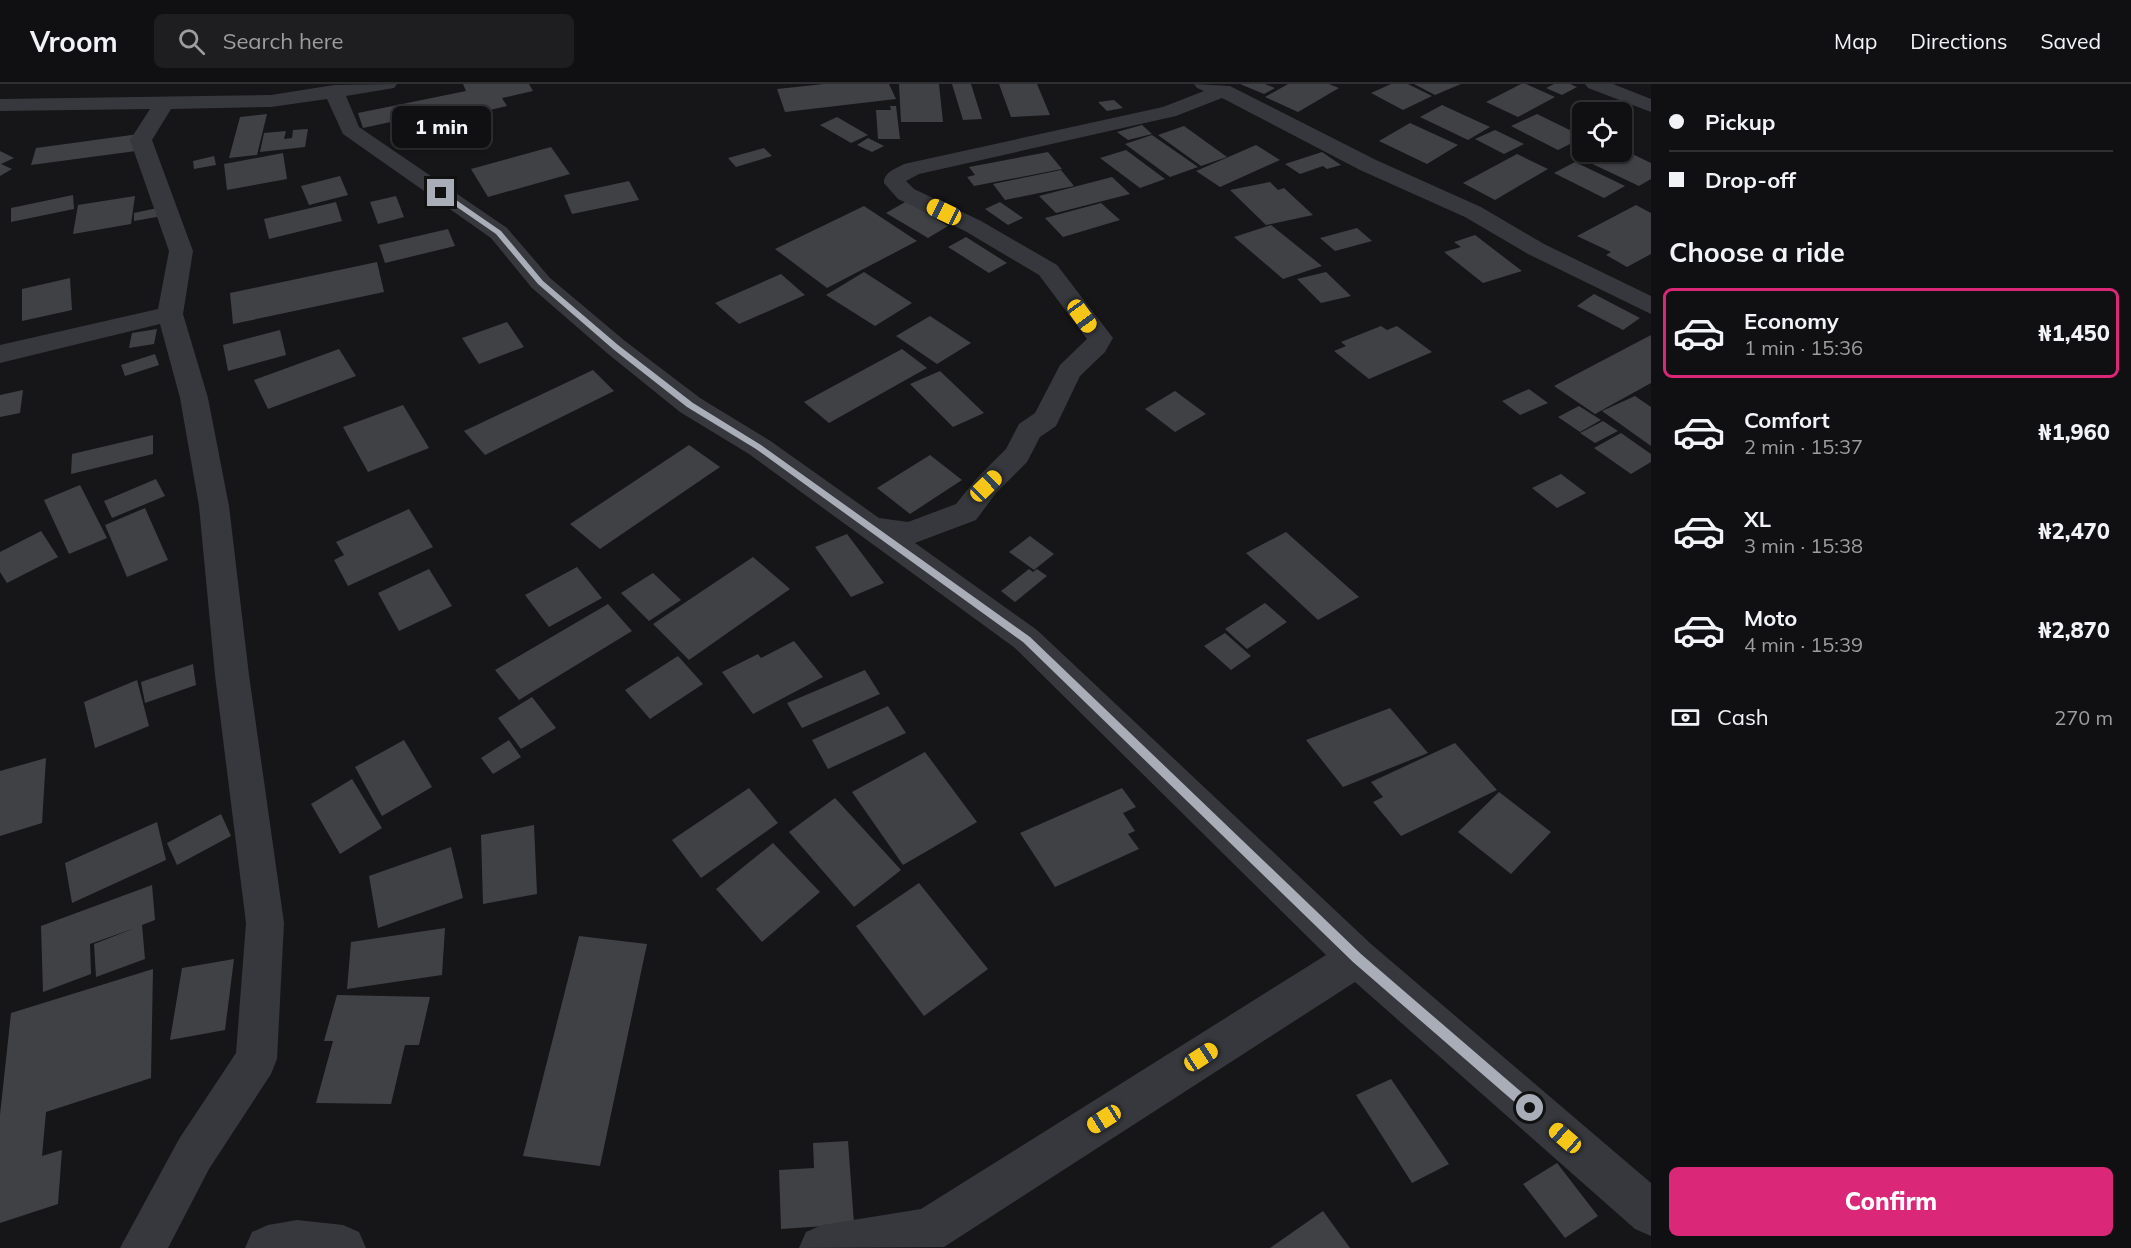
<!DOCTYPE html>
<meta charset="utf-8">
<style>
:root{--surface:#101012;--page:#1e1e20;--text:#f1f3f6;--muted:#9c9d9f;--line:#303032;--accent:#db2777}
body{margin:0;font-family:Mulish,sans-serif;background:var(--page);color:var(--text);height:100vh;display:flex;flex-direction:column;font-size:22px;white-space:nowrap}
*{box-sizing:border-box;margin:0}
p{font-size:20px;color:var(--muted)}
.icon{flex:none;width:33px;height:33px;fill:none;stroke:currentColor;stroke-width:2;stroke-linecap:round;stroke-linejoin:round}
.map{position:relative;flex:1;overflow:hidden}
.sheet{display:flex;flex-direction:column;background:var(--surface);width:480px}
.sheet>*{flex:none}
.hud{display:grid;align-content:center;height:132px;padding:0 18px;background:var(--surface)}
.fabs{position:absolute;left:1572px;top:18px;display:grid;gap:12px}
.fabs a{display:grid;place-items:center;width:60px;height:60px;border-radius:9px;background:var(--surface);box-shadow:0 2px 4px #0004,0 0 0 2px var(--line);font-size:30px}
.end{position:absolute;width:27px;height:27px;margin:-14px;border:8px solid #a8adb8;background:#111;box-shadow:0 0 0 3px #111}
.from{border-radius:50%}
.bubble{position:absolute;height:42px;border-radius:9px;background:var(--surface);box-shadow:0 2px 4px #0004,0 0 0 2px var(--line);font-size:20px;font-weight:800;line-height:42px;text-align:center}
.car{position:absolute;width:18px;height:36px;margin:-18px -9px;border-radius:8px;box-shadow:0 0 4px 2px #0007;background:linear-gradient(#f5c518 24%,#345 0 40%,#f5c518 0 76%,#345 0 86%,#f5c518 0)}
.hud b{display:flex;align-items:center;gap:21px;height:57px;font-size:22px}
.hud b+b{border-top:2px solid var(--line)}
.hud i{width:15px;height:15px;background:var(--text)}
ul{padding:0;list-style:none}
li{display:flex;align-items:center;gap:18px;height:90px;margin:0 12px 9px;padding:0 6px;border:3px solid transparent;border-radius:9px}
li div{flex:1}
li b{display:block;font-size:22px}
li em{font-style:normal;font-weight:800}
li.selected{border-color:var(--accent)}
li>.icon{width:54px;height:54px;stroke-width:1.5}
h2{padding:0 18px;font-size:27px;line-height:72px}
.pay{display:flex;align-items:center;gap:15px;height:66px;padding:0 18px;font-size:22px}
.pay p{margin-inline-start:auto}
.action{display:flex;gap:12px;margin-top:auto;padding:12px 18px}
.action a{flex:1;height:69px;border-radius:9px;background:var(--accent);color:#fff;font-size:24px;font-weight:800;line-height:69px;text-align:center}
header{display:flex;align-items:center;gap:36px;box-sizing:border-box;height:84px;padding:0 30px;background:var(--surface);border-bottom:2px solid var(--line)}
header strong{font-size:28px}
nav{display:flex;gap:33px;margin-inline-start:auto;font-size:21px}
.search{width:420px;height:54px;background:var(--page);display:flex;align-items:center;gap:15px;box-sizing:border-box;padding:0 21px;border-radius:9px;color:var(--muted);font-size:22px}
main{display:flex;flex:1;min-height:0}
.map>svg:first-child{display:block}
.building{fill:#404145}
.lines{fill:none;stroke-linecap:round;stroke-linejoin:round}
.street{fill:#37383d;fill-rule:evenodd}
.route{fill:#a8adb8}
</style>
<header>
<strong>Vroom</strong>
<div class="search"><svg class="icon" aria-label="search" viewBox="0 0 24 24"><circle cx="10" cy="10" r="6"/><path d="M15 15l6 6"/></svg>Search here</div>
<nav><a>Map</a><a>Directions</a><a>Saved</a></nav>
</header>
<main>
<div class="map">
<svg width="1651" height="1164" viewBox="0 0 1651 1164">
<rect width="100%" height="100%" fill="#161618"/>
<g class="building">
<path d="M463,0H529L533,7L502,14L507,22L468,31L464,22L363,44L358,29L466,7Z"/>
<path d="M824,0H889L896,15L785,28L777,5Z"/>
<path d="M899,0H939L943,38H901Z"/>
<path d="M952,0H971L982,35L963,36Z"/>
<path d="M999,0H1037L1050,31L1011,33Z"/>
<path d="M1240,0H1265L1275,4L1264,10Z"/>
<path d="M1288,0H1329L1339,4L1298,28L1265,13Z"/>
<path d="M1391,0H1408L1432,12L1403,26L1371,9Z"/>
<path d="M1414,0H1461L1435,11Z"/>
<path d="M1521,0H1526L1555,13L1518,33L1486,18Z"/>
<path d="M1554,0H1570L1577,3L1562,11L1546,4Z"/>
<path d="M1114,16L1123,24L1107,27L1098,18Z"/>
<path d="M1442,21L1490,43L1468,56L1420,33Z"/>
<path d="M890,22H896L900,55H878L876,26H891Z"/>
<path d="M267,30L257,71L229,74L240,33Z"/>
<path d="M1537,30L1582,52V54L1558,66L1511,42Z"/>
<path d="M837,33L868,51L851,59L820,41Z"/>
<path d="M1410,39L1458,61L1427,80L1379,57Z"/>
<path d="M1142,41L1152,50L1128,56L1117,48Z"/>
<path d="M1184,42L1227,73L1201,82L1158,51Z"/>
<path d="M308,45L305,63L260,68L264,49L286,47L284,55L292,54L293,46Z"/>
<path d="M1495,46L1524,60L1504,70L1475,55Z"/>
<path d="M139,50L136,67L31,81L36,64Z"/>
<path d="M1152,51L1198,83L1170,93L1125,60Z"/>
<path d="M868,54L884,62L872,68L857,61Z"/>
<path d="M1256,61L1280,76L1220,103L1196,87Z"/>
<path d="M551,63L570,90L488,113L471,85Z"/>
<path d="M764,64L772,72L736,83L728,74Z"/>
<path d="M1622,65L1651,79V95L1639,102L1582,75L1595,68H1622Z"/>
<path d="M1126,66L1165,95L1140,104L1100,74Z"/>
<path d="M0,67L14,74L1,80L12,85L0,92Z"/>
<path d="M1048,68L1062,85L974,102L967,93L975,91L969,83Z"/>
<path d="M1322,68L1341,81L1327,85L1323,82L1300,90L1285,80Z"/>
<path d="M283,69L287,95L227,106L224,80Z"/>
<path d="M1517,70L1548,85L1495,116L1463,99Z"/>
<path d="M214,72L216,81L194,85L193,77Z"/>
<path d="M1575,78L1625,102L1604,114L1554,89Z"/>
<path d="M1061,86L1074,102L1005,116L993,100Z"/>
<path d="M340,92L348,111L309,121L301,102Z"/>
<path d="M1112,93L1130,110L1056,129L1039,112Z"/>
<path d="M629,97L639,116L572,130L564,111Z"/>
<path d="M1270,98L1278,106L1284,104L1313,131L1266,141L1230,106Z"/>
<path d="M73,111L74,125L11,138V124Z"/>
<path d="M135,112L131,140L73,150L78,121Z"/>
<path d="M396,112L404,133L378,140L370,118Z"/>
<path d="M907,117L948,142L928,154L886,129Z"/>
<path d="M336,118L342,137L269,155L264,135Z"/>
<path d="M1000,118L1023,134L1008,141L985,125Z"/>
<path d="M1101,119L1120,136L1063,153L1045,134Z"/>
<path d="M1636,121L1651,129V170L1627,183L1606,171L1611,168L1577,152Z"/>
<path d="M864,122L917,157L827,204L775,165Z"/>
<path d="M162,123V132L134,137V129Z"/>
<path d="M1271,141L1322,182L1283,195L1234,153Z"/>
<path d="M1357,144L1372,157L1335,167L1320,154Z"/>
<path d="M448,145L455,162L385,179L379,161Z"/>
<path d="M1475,151L1522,187L1483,199L1444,168L1461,163L1454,158Z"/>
<path d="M966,153L1007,179L989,189L948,163Z"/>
<path d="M377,178L384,208L233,240L230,209Z"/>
<path d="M864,188L912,219L875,242L826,211Z"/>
<path d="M1326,188L1351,212L1321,219L1297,195Z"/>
<path d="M781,190L805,211L739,240L715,219Z"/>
<path d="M70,194L72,226L22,237V205Z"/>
<path d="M1594,210L1640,234L1623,246L1577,222Z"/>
<path d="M930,232L971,259L937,280L896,252Z"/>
<path d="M507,238L524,263L479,280L462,254Z"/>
<path d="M1381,242L1387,246L1397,242L1432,268L1369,295L1334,267L1346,262L1341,258Z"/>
<path d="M157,245L154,260L129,264L132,249Z"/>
<path d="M280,246L286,271L228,287L223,261Z"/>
<path d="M1651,251V299L1595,330L1554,302Z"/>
<path d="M339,265L356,292L268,325L254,296Z"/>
<path d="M902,265L927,284L829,339L804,318Z"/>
<path d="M155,270L159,281L125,292L121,281Z"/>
<path d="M593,286L614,307L485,371L464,347Z"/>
<path d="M940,287L984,329L953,343L910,300Z"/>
<path d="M1529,305L1548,319L1520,331L1502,317Z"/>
<path d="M23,306L20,329L0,333V311Z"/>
<path d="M1175,307L1206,330L1175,348L1145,325Z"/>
<path d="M1635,312L1651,323V362L1602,327Z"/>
<path d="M403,321L429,364L368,388L343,343Z"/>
<path d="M1579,322L1601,336L1580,348L1558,333Z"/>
<path d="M1603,337L1618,347L1595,359L1580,349Z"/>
<path d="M1621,349L1651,370V378L1631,390L1594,364Z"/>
<path d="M153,351V370L71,390L72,370Z"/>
<path d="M689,361L720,383L600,465L570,440Z"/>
<path d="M930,371L962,396L910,430L877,404Z"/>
<path d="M1561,390L1586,409L1557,424L1532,404Z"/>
<path d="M156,395L165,412L112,434L104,417Z"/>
<path d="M80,401L107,454L69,470L44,416Z"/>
<path d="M145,424L168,476L127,493L105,441Z"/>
<path d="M409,425L433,463L348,502L334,476L344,471L336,458Z"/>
<path d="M41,447L58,473L7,499L0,488V468Z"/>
<path d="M1286,448L1359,513L1318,536L1246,469Z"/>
<path d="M847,450L884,499L851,513L815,463Z"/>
<path d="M1030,452L1054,470L1034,486L1009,468Z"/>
<path d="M753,473L790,505L689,576L653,540Z"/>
<path d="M577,483L602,514L549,543L525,511Z"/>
<path d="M429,485L452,522L399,547L378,509Z"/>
<path d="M1029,485L1033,488L1037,485L1047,492L1015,518L1001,507Z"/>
<path d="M653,489L681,516L649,537L621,509Z"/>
<path d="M1265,519L1287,538L1247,565L1225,545Z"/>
<path d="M608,520L632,547L519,616L495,586Z"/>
<path d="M1225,549L1251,572L1231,586L1204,562Z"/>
<path d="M794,557L823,593L753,630L722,588L758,570L761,574Z"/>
<path d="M678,572L703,600L650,635L625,606Z"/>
<path d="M193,580L196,601L145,619L141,598Z"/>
<path d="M865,586L880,610L802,644L787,619Z"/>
<path d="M137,596L149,642L95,664L84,618Z"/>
<path d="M532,613L556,644L521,665L498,634Z"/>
<path d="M888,622L906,649L828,685L812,656Z"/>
<path d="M1390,624L1428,669L1343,703L1306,656Z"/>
<path d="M404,656L432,703L382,732L355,683Z"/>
<path d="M509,656L521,673L493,690L481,674Z"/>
<path d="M1455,659L1497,706L1401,752L1373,718L1383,713L1371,698Z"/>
<path d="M925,668L977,738L903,781L852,708Z"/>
<path d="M46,674L42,739L0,752V687Z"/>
<path d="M352,695L382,744L340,770L311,720Z"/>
<path d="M749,704L778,739L701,794L672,756Z"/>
<path d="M1122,704L1136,723L1123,729L1135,747L1128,750L1139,765L1055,803L1020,749Z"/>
<path d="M1499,708L1551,748L1511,790L1458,748Z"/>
<path d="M835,714L901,786L854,823L789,748Z"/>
<path d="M221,730L231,752L177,781L167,759Z"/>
<path d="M157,738L166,776L72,819L65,779Z"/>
<path d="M534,741L537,810L483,820L481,751Z"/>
<path d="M773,759L820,808L762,858L716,805Z"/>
<path d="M451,763L463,814L378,844L369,792Z"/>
<path d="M919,799L988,885L924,932L856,842Z"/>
<path d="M152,801L155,836L142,841L145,875L96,893L94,860L135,844L90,860L91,890L43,908L41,842Z"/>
<path d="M445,844L442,891L347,905L351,858Z"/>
<path d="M579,852L647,860L600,1082L523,1072Z"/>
<path d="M234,875L225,946L170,956L182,884Z"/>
<path d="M153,885L151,994L46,1028L42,1072L62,1066L58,1120L0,1139V1031L11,929Z"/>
<path d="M337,911L430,913L419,961H405L391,1020L316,1019L333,957H324Z"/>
<path d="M1391,995L1449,1080L1412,1099L1356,1011Z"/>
<path d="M848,1057L854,1140L781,1145L779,1086L814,1084L813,1059Z"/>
<path d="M1557,1079L1598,1132L1565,1154L1523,1100Z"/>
<path d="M1323,1127L1350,1164H1270Z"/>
</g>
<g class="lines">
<g class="street">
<path d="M397,0L394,4L346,12L359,43L507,144L550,194L625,257L700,314L769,356L879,434L908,438L956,420L976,395L1006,365L1019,340L1035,329L1060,281L1087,255L1039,191L965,147L898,115L884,99C884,88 895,85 904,80L1163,23L1204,7L1197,4L1194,0L1230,2L1376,76L1481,123L1544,160L1651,212V230L1528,170L1465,133L1360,86L1222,14L1176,32L919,90L906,97L914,105L981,137L1057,181L1113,254L1105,268L1080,292L1056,342L1040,353L1027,378L996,409L976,436L915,459L1037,546L1371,860L1651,1099V1152L1635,1145L1355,898L944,1163L799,1164L806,1148L822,1141L921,1125L1326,871L1015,564L749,370L680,328L607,269L532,204L491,154L343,50L327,15L271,23L171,25L152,56L193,167L183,230L208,314L229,422L249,591L284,839L277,975L271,990L209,1085L168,1164H120L179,1055L236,969L246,839L215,591L199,422L180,314L160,240L0,279V261L158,225L169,167L130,56L150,25L0,27V15L271,11L334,1Z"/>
<path d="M1585,0H1613L1651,15V28L1588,4Z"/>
<path d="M297,1136L343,1141L359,1148L366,1164H245L252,1148L268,1141Z"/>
</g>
</g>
<path class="route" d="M438,107H443L501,147L543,197L618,261L693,319L761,361L1030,553L1361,870L1534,1019L1536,1024L1534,1028L1530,1030L1526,1028L1353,878L1023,558L756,365L687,323L613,265L538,200L496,150L438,110Z"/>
</svg>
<div class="fabs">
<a><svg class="icon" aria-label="locate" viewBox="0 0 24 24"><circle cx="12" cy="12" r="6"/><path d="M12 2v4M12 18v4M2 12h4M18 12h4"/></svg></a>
</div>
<i class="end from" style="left:1530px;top:1024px"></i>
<i class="end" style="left:441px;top:109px"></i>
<div class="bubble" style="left:392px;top:22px;width:99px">1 min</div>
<i class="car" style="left:944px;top:128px;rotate:296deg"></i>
<i class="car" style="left:1082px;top:232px;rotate:144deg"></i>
<i class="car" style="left:986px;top:402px;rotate:46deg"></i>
<i class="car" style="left:1201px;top:973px;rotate:57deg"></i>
<i class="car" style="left:1104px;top:1035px;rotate:238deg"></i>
<i class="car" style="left:1565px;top:1054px;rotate:311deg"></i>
</div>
<section class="sheet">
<div class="hud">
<b><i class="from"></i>Pickup</b>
<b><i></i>Drop-off</b>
</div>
<h2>Choose a ride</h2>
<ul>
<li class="selected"><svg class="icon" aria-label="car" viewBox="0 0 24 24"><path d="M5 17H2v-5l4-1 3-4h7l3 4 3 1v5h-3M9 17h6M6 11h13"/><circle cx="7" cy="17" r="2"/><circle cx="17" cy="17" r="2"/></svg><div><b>Economy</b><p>1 min · 15:36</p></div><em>₦1,450</em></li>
<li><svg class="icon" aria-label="car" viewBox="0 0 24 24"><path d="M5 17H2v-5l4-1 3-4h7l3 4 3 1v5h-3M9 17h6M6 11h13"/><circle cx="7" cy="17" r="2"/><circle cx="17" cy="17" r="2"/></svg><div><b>Comfort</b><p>2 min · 15:37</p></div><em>₦1,960</em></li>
<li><svg class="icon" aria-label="car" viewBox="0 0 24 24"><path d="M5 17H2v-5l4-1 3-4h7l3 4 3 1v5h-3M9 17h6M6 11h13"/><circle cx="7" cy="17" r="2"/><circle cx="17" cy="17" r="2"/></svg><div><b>XL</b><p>3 min · 15:38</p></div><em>₦2,470</em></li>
<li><svg class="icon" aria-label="car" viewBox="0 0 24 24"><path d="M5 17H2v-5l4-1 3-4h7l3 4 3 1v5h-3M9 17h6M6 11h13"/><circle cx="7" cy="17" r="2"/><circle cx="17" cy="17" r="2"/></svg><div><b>Moto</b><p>4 min · 15:39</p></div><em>₦2,870</em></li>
</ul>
<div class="pay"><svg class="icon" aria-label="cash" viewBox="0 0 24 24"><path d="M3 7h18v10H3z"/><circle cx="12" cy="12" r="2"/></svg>Cash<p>270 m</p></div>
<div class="action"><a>Confirm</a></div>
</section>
</main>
